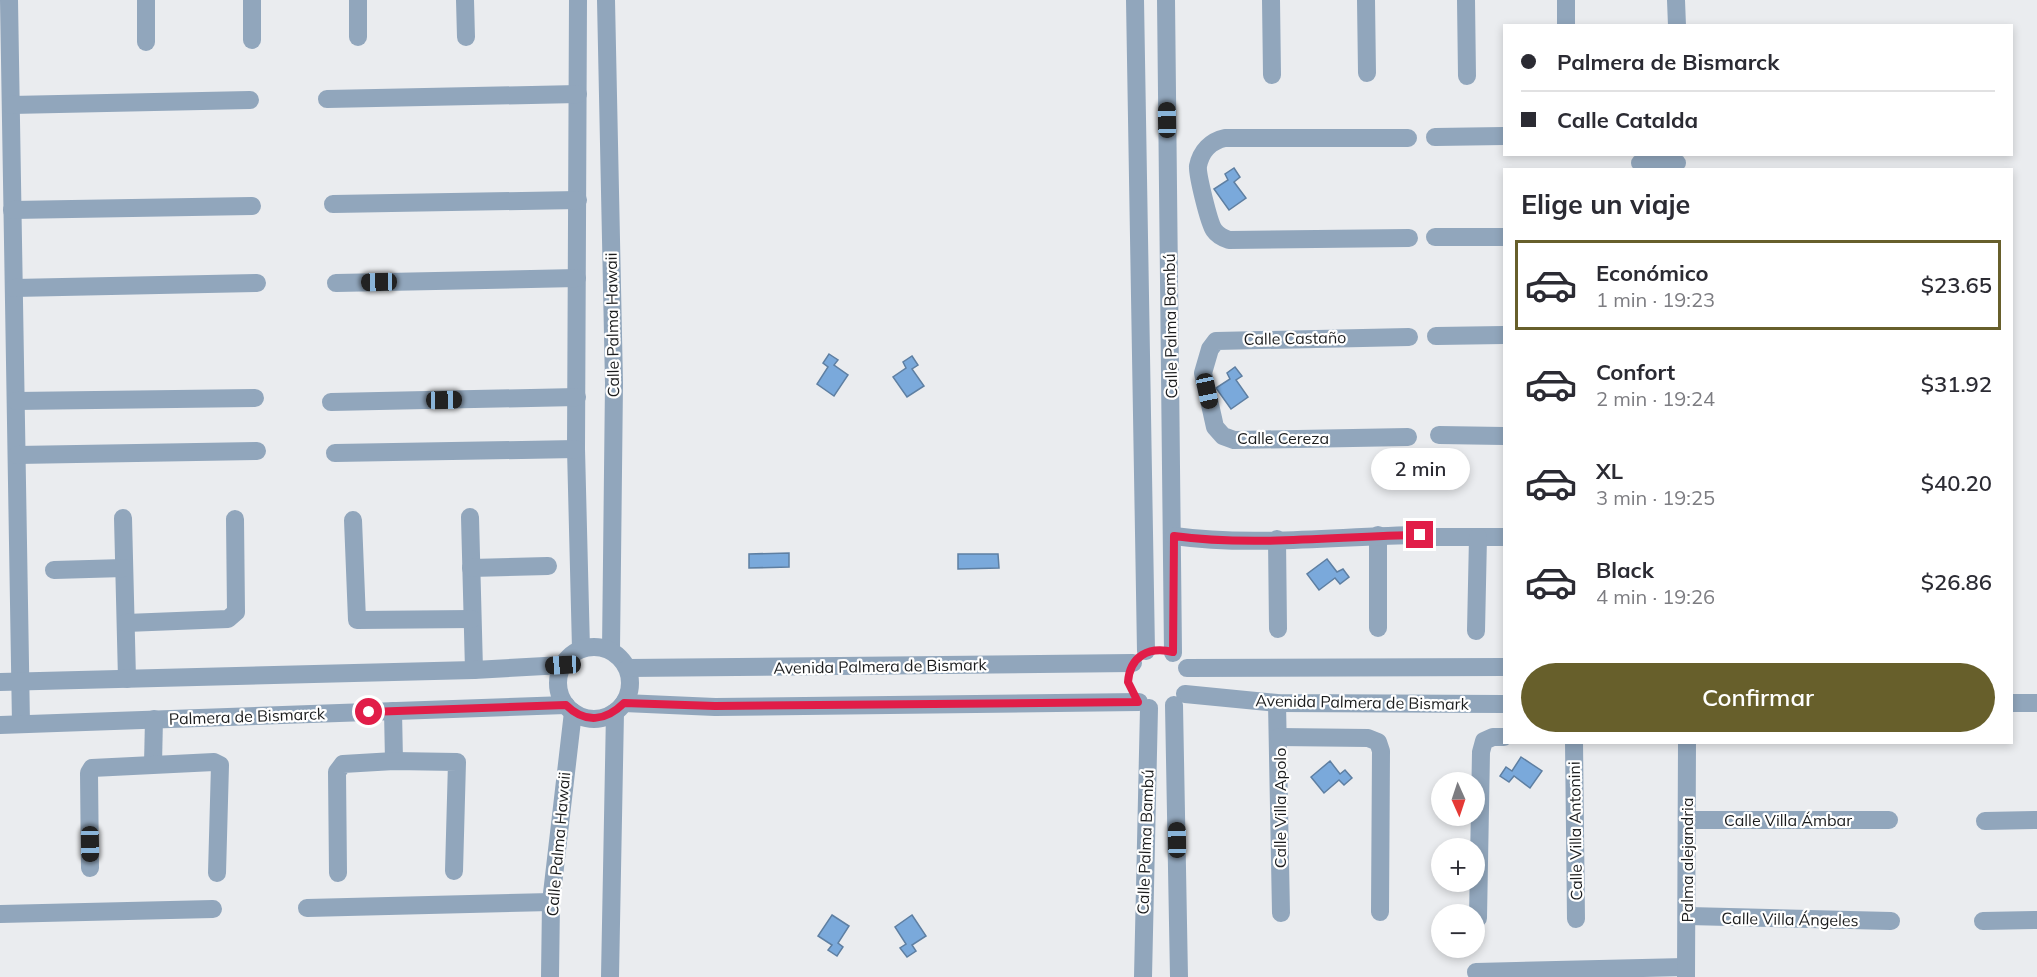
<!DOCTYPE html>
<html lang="es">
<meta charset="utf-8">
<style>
:root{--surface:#fff;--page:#f2f2f3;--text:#2b2b33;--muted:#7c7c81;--line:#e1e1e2;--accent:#675f2b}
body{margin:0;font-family:Mulish,sans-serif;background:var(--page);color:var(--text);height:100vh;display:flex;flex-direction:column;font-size:22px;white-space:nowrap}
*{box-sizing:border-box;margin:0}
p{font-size:20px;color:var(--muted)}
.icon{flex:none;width:33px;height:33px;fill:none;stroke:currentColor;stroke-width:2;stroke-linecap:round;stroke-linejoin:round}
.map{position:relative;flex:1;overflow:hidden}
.details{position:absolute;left:1503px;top:168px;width:510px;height:576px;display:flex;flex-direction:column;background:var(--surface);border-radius:0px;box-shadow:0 3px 9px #0003}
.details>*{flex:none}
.guide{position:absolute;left:1503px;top:24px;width:510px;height:132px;border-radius:0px;box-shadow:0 3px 9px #0003;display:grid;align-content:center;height:132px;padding:0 18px;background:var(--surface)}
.needle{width:39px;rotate:177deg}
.controls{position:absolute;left:1431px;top:772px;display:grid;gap:12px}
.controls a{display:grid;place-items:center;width:54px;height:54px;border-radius:50%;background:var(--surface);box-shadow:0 3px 9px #0003;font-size:30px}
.end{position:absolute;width:27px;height:27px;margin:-14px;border:8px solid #e11d48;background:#fff;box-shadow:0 0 0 3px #fff}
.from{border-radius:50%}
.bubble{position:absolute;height:42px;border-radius:21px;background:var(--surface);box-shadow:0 3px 9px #0003;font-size:20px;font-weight:600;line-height:42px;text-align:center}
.car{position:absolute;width:18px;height:36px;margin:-18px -9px;border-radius:8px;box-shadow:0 0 4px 2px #0007;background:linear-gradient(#222 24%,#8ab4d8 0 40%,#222 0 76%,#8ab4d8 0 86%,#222 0)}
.guide b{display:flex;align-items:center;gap:21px;height:57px;font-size:22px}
.guide b+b{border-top:2px solid var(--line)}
.guide i{width:15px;height:15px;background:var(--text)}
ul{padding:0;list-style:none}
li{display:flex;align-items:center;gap:18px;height:90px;margin:0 12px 9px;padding:0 6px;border:3px solid transparent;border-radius:0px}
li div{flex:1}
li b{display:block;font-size:22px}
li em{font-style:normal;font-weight:600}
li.active{border-color:var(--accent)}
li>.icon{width:54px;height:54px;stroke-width:1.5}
h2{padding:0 18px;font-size:27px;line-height:72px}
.cta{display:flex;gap:12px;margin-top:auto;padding:12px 18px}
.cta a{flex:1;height:69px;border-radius:36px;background:var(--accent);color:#fff;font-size:24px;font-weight:600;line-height:69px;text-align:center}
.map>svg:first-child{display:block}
.water{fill:#7aa9db;stroke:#5e7fa2;stroke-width:1.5}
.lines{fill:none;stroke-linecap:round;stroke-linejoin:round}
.minor{stroke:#91a6bc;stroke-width:18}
.route{stroke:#e11d48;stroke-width:8}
.labels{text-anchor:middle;stroke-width:4.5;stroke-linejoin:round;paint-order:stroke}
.street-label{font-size:16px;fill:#1b1c1d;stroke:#fff}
</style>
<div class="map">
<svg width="2037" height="977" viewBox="0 0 2037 977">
<rect width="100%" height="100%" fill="#eaecef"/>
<g class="water">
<path d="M1234,168L1240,177L1234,182L1246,198L1229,210L1214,189L1228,180L1225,174Z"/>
<path d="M829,354L838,360L834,365L848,375L834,396L817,384L828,367L823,363Z"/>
<path d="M912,356L918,365L912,369L924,386L907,397L893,377L906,368L903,362Z"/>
<path d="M1235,367L1242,376L1236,380L1248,397L1231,409L1216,388L1230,379L1227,373Z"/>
<path d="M789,553V567L749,568V554Z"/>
<path d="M958,554H998L999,568L958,569Z"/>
<path d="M1327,559L1337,572L1343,569L1349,577L1340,584L1335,578L1319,590L1307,574Z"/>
<path d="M1521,757L1542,771L1530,788L1514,776L1509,782L1500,776L1506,767L1512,771Z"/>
<path d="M1330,761L1340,774L1345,770L1352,778L1344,785L1339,780L1324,793L1311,777Z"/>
<path d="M832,915L849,926L838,943L843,947L837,956L828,950L832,945L818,936Z"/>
<path d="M912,915L926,936L912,945L916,951L907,957L900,948L906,944L895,927Z"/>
</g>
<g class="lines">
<g class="minor">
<path d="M9,0L21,724"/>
<path d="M146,0V42"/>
<path d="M252,0V40"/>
<path d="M358,0V37"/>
<path d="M465,0L466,37"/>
<path d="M578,0L576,449L581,649"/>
<path d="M606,0L614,383L611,650"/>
<path d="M1135,0L1146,651"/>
<path d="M1166,0L1173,653"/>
<path d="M1271,0L1272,75"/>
<path d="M1366,0L1367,73"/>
<path d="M1466,0L1467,76"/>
<path d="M1566,0V26"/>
<path d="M1676,0L1677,26"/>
<path d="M327,99L578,94"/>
<path d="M11,105L250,100"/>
<path d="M1435,137L1504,136"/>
<path d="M1408,138H1225C1211,141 1201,151 1198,166C1197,174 1209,223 1214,230C1218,236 1223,238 1229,240L1409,238"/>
<path d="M1640,163H1677"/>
<path d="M333,204L578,200"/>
<path d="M12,210L252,206"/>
<path d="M1435,237H1504"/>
<path d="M336,283L577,278"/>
<path d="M14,288L257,283"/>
<path d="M1436,336L1504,335"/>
<path d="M16,401L255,398"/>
<path d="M331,402L577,397"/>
<path d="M1439,435L1504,436"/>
<path d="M1408,437L1234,440L1223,436L1215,427L1203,373L1210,349L1216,341L1409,337"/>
<path d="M335,453L576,449"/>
<path d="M17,455L257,451"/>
<path d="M470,517L474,670"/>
<path d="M123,518L127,679"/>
<path d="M353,520L357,620L472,619"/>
<path d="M1378,535V628"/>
<path d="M1174,536C1254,547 1339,536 1420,535"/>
<path d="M1436,537H1504"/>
<path d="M1277,539L1278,629"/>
<path d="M471,568L548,566"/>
<path d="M54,570L124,568"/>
<path d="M126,623L228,619L236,612L235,519"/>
<path d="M1476,631L1478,537"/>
<circle cx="594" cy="683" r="36"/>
<path d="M628,668L1133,663"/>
<path d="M1187,668L1504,667"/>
<path d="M0,682L474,670L563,665"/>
<path d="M1185,694L1277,703L1504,704"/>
<path d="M624,703L715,707L1139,702"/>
<path d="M1277,703L1281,913"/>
<path d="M2012,703H2037"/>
<path d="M1174,705L1179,977"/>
<path d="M393,711L394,761"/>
<path d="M0,725L566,705"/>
<path d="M1279,737L1368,738L1378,742L1381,751L1380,912"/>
<path d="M1574,742L1576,919"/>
<path d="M153,764L154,719"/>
<path d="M1687,820H1889"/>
<path d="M1985,821L2037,820"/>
<path d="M90,868L89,773L92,768L214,762L220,765L217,873"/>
<path d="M338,873L337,772L343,764L394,761L457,762L454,871"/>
<path d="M307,908L551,902"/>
<path d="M0,914L213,909"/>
<path d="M1688,916L1891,921"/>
<path d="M1478,918L1481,752L1484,741L1493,737H1504"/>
<path d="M1983,921L2037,920"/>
<path d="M1476,972L1685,967"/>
<path d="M550,977L551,902L573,712"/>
<path d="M610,977L615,712"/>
<path d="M1143,977L1149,708"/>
<path d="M1686,977L1687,742"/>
</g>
</g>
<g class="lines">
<path class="route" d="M369,712L566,705C585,724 606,721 624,703L715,706L1138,702L1128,682C1130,656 1149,646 1173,652L1174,536C1254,547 1339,536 1420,535"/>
</g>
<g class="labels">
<g class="street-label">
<text transform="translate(612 325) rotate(-91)" y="6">Calle Palma Hawaii</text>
<text transform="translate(1170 326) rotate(-91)" y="6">Calle Palma Bambú</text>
<text transform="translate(1295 338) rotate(-1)" y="6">Calle Castaño</text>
<text x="1283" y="444">Calle Cereza</text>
<text transform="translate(880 666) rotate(-1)" y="6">Avenida Palmera de Bismark</text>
<text transform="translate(1362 702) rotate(1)" y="6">Avenida Palmera de Bismark</text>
<text transform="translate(247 716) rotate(-2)" y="6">Palmera de Bismarck</text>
<text transform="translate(1280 808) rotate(-90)" y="6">Calle Villa Apolo</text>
<text x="1788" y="826">Calle Villa Ámbar</text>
<text transform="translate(1575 831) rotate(-91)" y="6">Calle Villa Antonini</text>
<text transform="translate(1145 842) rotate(-88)" y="6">Calle Palma Bambú</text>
<text transform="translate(558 844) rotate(-85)" y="6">Calle Palma Hawaii</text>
<text transform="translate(1687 860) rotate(-90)" y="6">Palma alejandria</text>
<text transform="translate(1790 919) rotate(1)" y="6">Calle Villa Ángeles</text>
</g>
</g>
</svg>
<div class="controls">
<a><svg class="needle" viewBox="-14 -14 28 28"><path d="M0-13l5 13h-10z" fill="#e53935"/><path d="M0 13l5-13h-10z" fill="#7c7c81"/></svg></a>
<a>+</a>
<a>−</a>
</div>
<i class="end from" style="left:369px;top:712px"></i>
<i class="end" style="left:1420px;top:535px"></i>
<div class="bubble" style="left:1371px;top:448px;width:99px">2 min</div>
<i class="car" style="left:1167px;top:120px;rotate:359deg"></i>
<i class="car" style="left:379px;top:282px;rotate:269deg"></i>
<i class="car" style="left:1207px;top:391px;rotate:168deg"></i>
<i class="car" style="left:444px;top:400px;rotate:89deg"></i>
<i class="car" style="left:563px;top:665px;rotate:267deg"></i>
<i class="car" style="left:1177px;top:840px;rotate:359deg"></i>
<i class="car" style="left:90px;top:844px;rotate:179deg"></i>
<div class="guide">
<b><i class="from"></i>Palmera de Bismarck</b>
<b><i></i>Calle Catalda</b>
</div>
<section class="details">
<h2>Elige un viaje</h2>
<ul>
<li class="active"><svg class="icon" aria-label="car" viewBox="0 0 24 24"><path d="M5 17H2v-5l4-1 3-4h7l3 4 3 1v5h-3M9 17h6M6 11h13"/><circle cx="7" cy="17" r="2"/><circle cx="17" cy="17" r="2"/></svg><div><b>Económico</b><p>1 min · 19:23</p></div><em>$23.65</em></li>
<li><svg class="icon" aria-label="car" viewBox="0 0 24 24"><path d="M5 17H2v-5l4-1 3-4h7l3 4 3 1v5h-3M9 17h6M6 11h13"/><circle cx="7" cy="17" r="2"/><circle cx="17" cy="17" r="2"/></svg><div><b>Confort</b><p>2 min · 19:24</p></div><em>$31.92</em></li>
<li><svg class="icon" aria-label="car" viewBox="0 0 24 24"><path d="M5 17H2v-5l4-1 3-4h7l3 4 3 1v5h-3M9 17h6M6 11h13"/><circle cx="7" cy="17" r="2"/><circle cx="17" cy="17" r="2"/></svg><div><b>XL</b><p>3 min · 19:25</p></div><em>$40.20</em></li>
<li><svg class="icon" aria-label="car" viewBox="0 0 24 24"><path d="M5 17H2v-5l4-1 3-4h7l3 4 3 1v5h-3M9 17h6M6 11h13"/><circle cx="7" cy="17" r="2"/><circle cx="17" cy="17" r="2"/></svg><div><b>Black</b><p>4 min · 19:26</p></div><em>$26.86</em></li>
</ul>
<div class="cta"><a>Confirmar</a></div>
</section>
</div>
